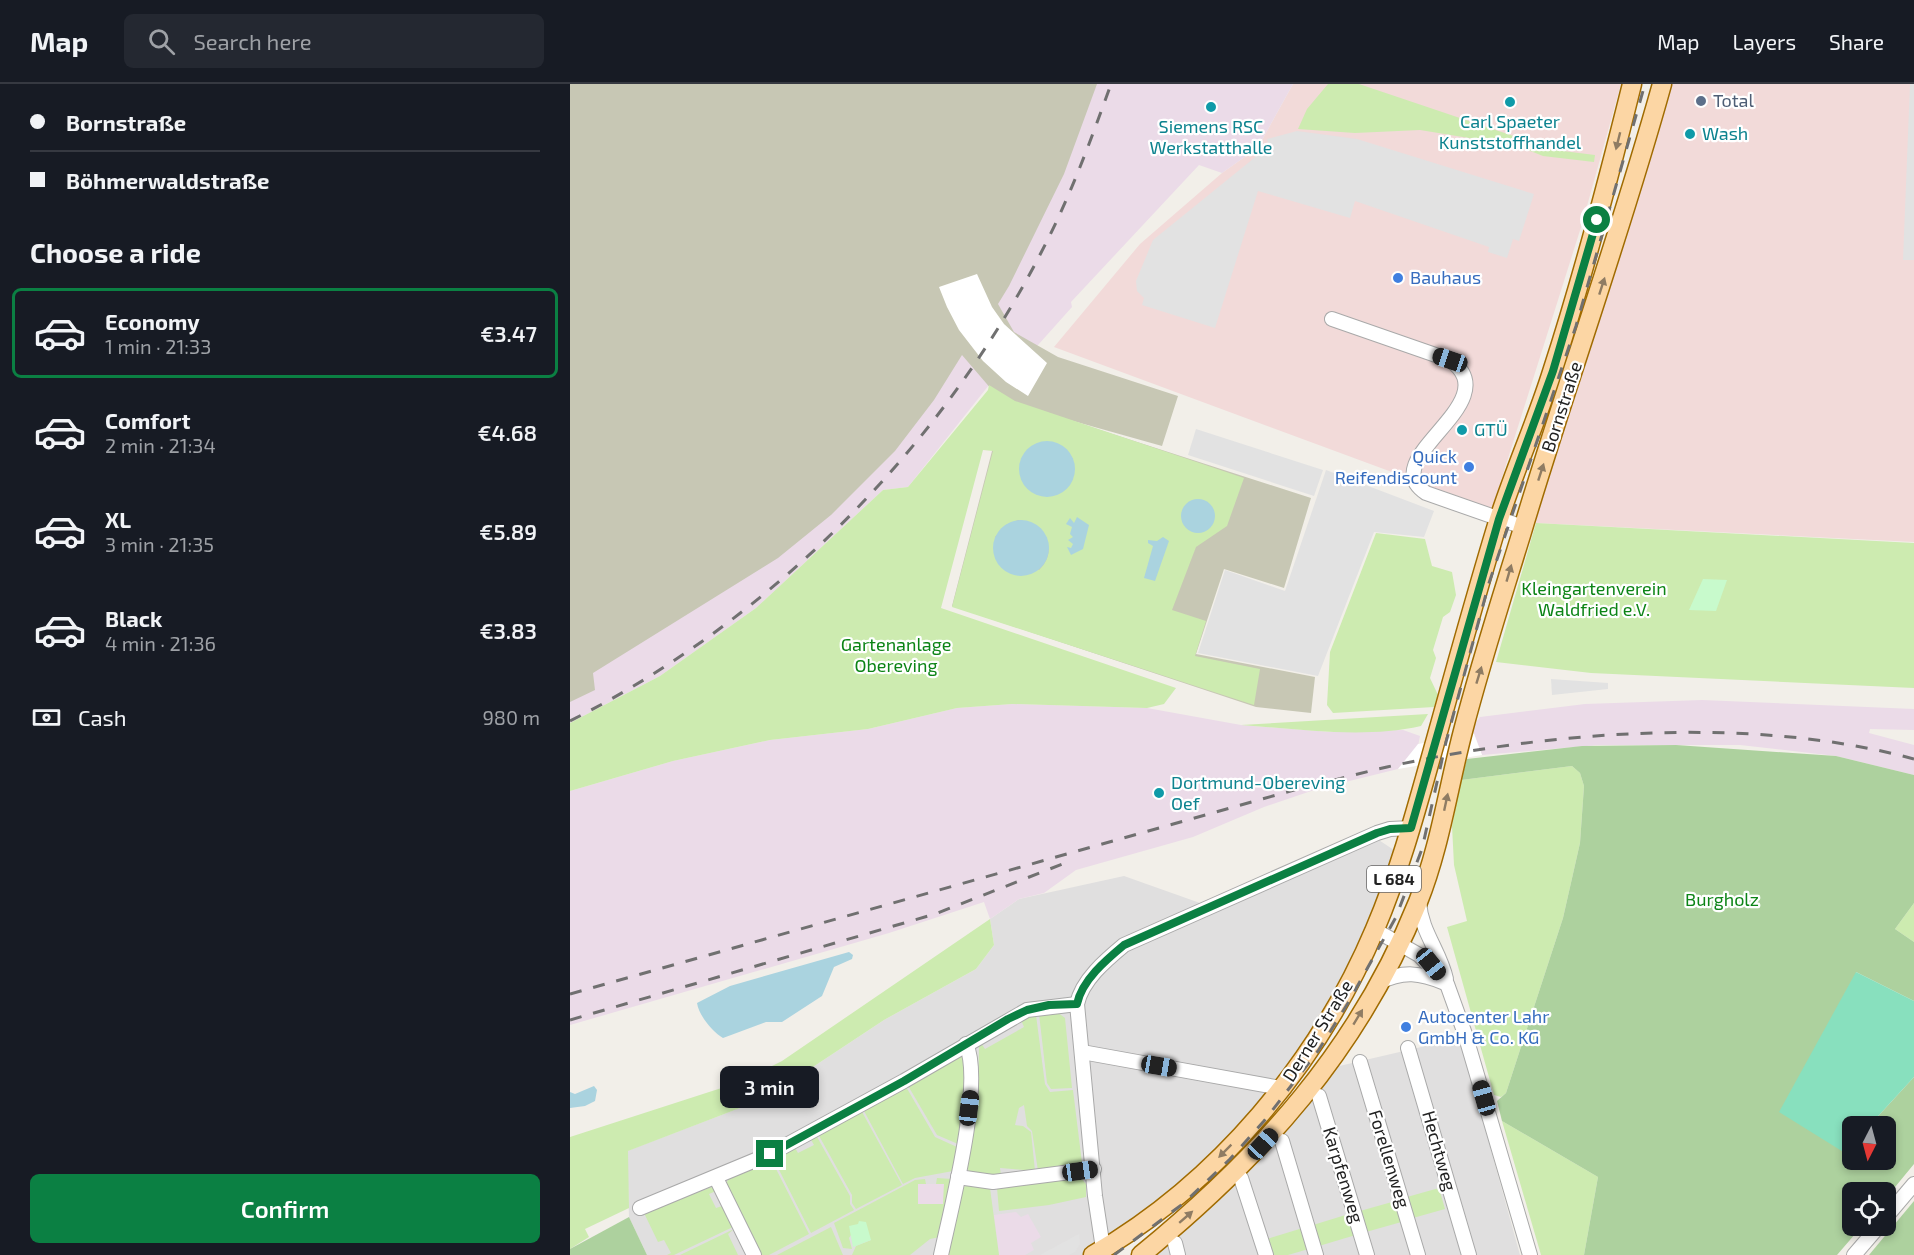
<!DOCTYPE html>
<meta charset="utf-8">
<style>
:root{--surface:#171b24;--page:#242831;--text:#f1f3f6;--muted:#9ea1a6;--line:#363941;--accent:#0b8043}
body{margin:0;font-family:"Exo 2",sans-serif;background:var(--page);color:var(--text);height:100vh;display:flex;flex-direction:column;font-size:22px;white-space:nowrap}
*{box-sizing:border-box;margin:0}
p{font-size:20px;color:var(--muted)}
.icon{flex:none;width:33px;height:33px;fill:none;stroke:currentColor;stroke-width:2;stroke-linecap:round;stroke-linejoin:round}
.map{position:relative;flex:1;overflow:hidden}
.side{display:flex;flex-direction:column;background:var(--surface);width:570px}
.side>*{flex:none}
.hud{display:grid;align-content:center;height:132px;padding:0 30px;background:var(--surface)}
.needle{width:39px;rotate:186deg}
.fabs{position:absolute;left:1272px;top:1032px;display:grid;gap:12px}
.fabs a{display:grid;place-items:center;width:54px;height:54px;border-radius:9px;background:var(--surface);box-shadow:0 3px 9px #0003;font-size:30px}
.end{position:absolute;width:27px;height:27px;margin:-14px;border:8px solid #0b8043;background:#fff;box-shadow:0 0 0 3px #fff}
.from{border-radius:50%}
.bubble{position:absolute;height:42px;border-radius:9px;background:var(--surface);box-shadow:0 3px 9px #0003;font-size:20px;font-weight:600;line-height:42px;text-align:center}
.car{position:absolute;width:18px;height:36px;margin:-18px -9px;border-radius:8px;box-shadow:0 0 4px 2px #0007;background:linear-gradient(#222 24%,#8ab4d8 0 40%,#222 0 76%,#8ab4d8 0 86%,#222 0)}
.hud b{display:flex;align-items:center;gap:21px;height:57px;font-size:22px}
.hud b+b{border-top:2px solid var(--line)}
.hud i{width:15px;height:15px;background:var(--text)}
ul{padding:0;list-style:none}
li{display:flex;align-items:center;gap:18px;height:90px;margin:0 12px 9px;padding:0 18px;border:3px solid transparent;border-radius:9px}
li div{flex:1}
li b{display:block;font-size:22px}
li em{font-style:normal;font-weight:600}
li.selected{border-color:var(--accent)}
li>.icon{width:54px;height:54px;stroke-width:1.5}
h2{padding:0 30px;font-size:27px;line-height:72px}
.pay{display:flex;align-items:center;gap:15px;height:66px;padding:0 30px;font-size:22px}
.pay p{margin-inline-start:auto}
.cta{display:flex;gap:12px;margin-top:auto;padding:12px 30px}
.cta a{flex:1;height:69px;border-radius:9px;background:var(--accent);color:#fff;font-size:24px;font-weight:600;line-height:69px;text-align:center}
header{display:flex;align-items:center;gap:36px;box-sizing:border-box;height:84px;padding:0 30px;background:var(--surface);border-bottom:2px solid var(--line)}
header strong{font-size:28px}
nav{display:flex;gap:33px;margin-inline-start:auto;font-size:21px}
.search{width:420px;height:54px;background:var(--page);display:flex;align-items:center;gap:15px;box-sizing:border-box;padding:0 21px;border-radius:9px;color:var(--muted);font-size:22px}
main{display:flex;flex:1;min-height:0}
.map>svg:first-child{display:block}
.residential{fill:#e0dfdf}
.commercial{fill:#f2dad9}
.industrial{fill:#ebdbe8}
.construction{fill:#c7c7b4}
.grass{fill:#cdebb0;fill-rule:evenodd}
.forest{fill:#add19e}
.park{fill:#c8facc}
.pitch{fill:#88e0be}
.parking{fill:#e2e2e2}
.water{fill:#aad3df}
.pier{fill:#fff}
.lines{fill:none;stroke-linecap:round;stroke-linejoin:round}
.minor-casing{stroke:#a9a9a9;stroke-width:16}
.major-casing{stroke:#a06b00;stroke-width:21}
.minor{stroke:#fff;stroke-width:14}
.major{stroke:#fcd6a4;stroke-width:18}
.rail{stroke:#707070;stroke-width:3;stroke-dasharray:12 12;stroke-linecap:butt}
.oneway{fill:#8f7c63}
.route{stroke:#0b8043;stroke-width:8}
.service-dot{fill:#5c6f8a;stroke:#fff;stroke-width:2}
.culture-dot{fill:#0f9aa8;stroke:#fff;stroke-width:2}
.shop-dot{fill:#3f7fe0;stroke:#fff;stroke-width:2}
.labels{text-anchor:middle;stroke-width:4.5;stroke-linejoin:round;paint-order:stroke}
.shield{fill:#fff;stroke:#646464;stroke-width:1.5}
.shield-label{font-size:16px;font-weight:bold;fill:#222}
.service-label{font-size:18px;fill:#4e5e75;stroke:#fff;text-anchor:start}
.culture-label{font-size:18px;fill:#0d838f;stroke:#fff;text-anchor:start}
.shop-label{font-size:18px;fill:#366cbe;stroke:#fff;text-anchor:start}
.street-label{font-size:18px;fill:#222;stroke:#fff}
.park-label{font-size:18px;fill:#0c8416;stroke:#fff}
</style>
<header>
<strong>Map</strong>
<div class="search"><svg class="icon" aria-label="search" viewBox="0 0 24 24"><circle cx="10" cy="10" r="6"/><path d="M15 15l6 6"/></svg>Search here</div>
<nav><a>Map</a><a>Layers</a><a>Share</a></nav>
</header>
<main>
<section class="side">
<div class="hud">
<b><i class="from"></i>Bornstraße</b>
<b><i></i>Böhmerwaldstraße</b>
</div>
<h2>Choose a ride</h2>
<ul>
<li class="selected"><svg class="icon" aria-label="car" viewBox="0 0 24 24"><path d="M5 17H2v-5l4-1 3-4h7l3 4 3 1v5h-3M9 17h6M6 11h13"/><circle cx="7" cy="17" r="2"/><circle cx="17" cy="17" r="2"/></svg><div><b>Economy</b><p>1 min · 21:33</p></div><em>€3.47</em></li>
<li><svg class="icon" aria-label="car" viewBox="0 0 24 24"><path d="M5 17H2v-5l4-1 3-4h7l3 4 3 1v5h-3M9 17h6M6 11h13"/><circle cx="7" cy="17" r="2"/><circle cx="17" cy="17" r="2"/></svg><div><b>Comfort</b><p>2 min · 21:34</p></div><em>€4.68</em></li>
<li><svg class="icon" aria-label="car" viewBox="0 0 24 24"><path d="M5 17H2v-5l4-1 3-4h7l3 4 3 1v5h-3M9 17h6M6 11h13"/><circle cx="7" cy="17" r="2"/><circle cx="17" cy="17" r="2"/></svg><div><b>XL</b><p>3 min · 21:35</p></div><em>€5.89</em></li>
<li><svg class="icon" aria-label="car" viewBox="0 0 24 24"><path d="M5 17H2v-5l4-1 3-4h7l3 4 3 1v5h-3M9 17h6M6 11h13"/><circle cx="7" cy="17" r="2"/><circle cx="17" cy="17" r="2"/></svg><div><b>Black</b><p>4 min · 21:36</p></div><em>€3.83</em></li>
</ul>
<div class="pay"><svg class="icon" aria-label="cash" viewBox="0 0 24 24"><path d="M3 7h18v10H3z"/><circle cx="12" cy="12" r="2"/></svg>Cash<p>980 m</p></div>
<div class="cta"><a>Confirm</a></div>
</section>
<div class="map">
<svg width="1344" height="1171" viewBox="0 0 1344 1171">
<rect width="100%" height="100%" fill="#f2efe9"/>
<g class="residential">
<path d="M795,747L827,768L800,846L756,933L701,1010L616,1100L539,1156L513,1171H77L59,1133L57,1067L196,1014L314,936L406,885L424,861L420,835L449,815L554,792L630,819Z"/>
<path d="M890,954L950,1171H580L765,983Z"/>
</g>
<g class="commercial">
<path d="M723,0H1051L1012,140L922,425L484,263L570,160L652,89L693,60L692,56Z"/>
<path d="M1098,0H1344V458L966,439L970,415L1053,164Z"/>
</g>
<g class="industrial">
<path d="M0,0H723L692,56L693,60L652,89L629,81L501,218L502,223L460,270L419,301L338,403L313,406L186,524L90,592L0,639Z"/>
<path d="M1132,616L1344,625V646L1300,645L1299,649L1344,661V691L1266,672L1170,661H1028L912,671L902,644L910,633L1015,620Z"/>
<path d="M442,620L577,624L671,641L761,648L833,646L850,652L848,662L828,685L747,705L694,723L623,753L506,786L474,809L449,815L420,835L414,818L319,849L0,941V707L103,677L200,656L298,645L387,624Z"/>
<path d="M348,1100H374L373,1120H348Z"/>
<path d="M446,1128L451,1133L458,1130L471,1153L461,1159L464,1166L455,1171H429L424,1131Z"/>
</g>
<path class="construction" d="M0,0H527L494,90L439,202L428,220L444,248L488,273L608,312L592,362L496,335L741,414L714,504L654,485L626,570L745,593L741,629L686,623L382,522L422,367L444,318L428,313L392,271L364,316L325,367L261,431L208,474L23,589L25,606L0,618Z"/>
<g class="grass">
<path d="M758,0H789L985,66L1025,71L1024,78L973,72L948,62L850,46L785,49L728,45L737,25Z"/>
<path d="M419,301L445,317L674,394L657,442L626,463L602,526L636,537L625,572L690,585L684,621L382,523L423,367L413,366L371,524L606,604L594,620L577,624L442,620L387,624L298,645L200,656L103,677L0,707V639L90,592L186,524L313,406L338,403L418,306ZM448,436C474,438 490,466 469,486L425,453L436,441Z"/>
<path d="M966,439L1344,459V604L1021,589L926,578Z"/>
<path d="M806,449L855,455L862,482L882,488L886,511L880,528L873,533L863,566L866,574L860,594L868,611L864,623L763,629L757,621L760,568Z"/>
<path d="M858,630L851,642C793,655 730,645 671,641Z"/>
<path d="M1002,682L1010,689L1014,702L1010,759L993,834L936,1009L931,1013L924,1011L877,843L897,837L884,781L882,742L891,696Z"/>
<path d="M1344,819V858L1325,845Z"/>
<path d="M420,835L424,861L406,885L314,936L196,1014L58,1067L59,1124L15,1145L19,1153L0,1165V1053L170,998L212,977Z"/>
<path d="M487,928L495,934L502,1004L481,1005L477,999L469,930Z"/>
<path d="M466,931L475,1000L480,1008L503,1006L512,1079L468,1087L462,1047L457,1042L454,1021L449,1024L445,1041L453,1042L461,1048L465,1087L430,1084L431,1091L400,1089L396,1082L408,1012L409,962L411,959L415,965L454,943L451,936Z"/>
<path d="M390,971L395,973V1016L388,1060L367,1051L337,1000Z"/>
<path d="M335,1001L365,1053L387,1063L383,1087L345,1094L333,1100L293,1025Z"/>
<path d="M291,1026L332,1101L286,1125L282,1119V1111L248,1050Z"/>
<path d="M932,1037L1028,1093L1014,1171H971Z"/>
<path d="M246,1051L280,1112V1120L284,1126L241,1149L203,1074L224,1062L228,1069L244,1061L240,1054Z"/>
<path d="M201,1075L239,1150L199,1171H189L156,1099L159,1095Z"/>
<path d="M367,1094L382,1095L370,1153L360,1155L340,1171H282L286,1162L301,1156L288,1140L279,1154L282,1165L273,1164L264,1139L345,1096L355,1095L356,1100H348V1120H373L374,1100H366Z"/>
<path d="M511,1094L516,1100V1113L479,1121L429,1127L427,1104Z"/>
<path d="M399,1101L420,1104L429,1171H377L392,1107L393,1103Z"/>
<path d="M142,1103L146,1107L139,1110L146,1124L152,1122L163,1143L104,1171H97L101,1169L94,1156L88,1158L74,1129Z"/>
<path d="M869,1104L875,1125L843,1134L837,1113Z"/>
<path d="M829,1116L835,1137L796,1148L790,1127Z"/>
<path d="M782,1129L789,1150L749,1162L743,1141Z"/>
<path d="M261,1143L273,1171H207Z"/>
<path d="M736,1143L742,1164L718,1171H701L697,1155Z"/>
<path d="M164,1145L158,1150L168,1171H110Z"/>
</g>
<g class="forest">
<path d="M1106,661L1266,672L1344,691V819L1325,845L1344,858V917L1286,888L1275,1069L1282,1061V1076H1316V1042H1299L1344,993V1080L1316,1114V1108H1282V1142H1292L1267,1171H1014L1028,1093L932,1037L927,1017L936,1009L993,834L1010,759L1014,702L1010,689L1002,682L891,696L897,675L1012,662Z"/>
<path d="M1344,1117V1171H1299Z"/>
<path d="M59,1133L77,1171H0V1165Z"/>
</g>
<g class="park">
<path d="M1133,495L1157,496L1146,527L1119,526Z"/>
<path d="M289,1137L296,1138L301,1156L283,1163L279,1142L288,1140Z"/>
</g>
<path class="pitch" d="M1286,888L1344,917V993L1299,1042H1282V1061L1275,1069L1209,1028Z"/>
<g class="parking">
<path d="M1340,0H1344V176H1333Z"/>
<path d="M727,47L787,55L964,110L949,157L943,155L937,174L918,168L919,163L785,117L780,134L688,107L645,244L572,221L574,214L567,207L566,197L583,156L699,62L697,55Z"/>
<path d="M626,345L753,386L744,412L618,371Z"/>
<path d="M756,386L864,427L854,453L804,448L748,592L628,569L655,486L715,507Z"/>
<path d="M981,595L1038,599V605L982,611Z"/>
<path d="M509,1150L510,1160L505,1168L499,1171H470Z"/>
</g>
<g class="water">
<circle cx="477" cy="385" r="28"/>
<circle cx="628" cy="432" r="17"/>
<path d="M507,433L519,441L513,465L501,471L497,463L501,464L503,460L498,456L503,453L500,450L502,443L496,440L500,434L504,439Z"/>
<circle cx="451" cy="464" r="28"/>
<path d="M593,453L599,457L585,497L574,494L583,462L578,459V456L587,457Z"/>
<path d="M279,868L283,871L282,875L264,883L252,912L212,938H196L153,954C143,948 129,932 127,919L160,902Z"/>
<path d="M24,1002L27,1006L25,1017L15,1022L0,1024V1008L5,1010Z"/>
</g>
<g class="pier">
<path d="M407,190L422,223L434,240L477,279L458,312L436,298L413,277L389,246L377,223L369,203Z"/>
<path d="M904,650L912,671L828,685L848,660Z"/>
</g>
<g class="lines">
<defs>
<g id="minor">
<path d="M762,235L880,276C940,319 803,374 856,409L953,443"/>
<path d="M849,818C851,848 870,867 876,895"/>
<path d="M805,846L849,871L877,900L895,950L960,1171"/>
<path d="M808,899C834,886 850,889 875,899"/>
<path d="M838,964L899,1171"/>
<path d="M512,968L711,1004"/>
<path d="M790,978L848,1171"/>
<path d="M749,1012L797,1171"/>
<path d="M712,1057L746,1171"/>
<path d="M388,1093L423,1098L524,1085"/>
<path d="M146,1094L184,1171"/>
<path d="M671,1094L696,1171"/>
<path d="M70,1124L200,1070L334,997L457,926L507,920"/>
<path d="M1316,1133L1344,1100"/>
<path d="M605,1159L608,1171"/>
<path d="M371,1171C381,1125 414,999 396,960"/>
<path d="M534,1171L525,1112L507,920C512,896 536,876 554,861L807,749L820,745L841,744"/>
<path d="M1284,1171L1309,1142"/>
</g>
<g id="major">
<path d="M523,1171C649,1098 749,978 805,845C831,784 848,719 866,655C886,583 906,510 928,438C944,387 966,339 982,288C1013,193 1038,97 1062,0"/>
<path d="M571,1171C692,1072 789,965 848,818C870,763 878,704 893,647C910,581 931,516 951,451C996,300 1050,152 1092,0"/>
</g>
</defs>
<use href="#minor" class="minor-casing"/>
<use href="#major" class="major-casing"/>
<use href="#minor" class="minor"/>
<use href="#major" class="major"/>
<g class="rail">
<path d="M0,637C204,534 376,360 478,155C503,105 522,53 541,0"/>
<path d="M0,910L724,706C755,699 786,690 817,683C979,647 1183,631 1344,675"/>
<path d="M0,936L365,830L495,779"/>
<path d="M544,1171L614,1119L660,1075L694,1037L748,967L778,919L826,833L852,765L876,658L919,499L1006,242L1075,0"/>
</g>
</g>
<defs><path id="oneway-solid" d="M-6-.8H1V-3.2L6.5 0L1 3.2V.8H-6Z" transform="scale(1.5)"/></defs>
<g class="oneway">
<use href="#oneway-solid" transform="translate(1048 57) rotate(104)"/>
<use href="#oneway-solid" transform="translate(1032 202) rotate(-72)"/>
<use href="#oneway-solid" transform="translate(971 388) rotate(-72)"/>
<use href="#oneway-solid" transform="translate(939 489) rotate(-74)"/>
<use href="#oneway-solid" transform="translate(909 591) rotate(-73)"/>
<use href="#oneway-solid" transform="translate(876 718) rotate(-78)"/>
<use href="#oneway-solid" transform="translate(788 933) rotate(-59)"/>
<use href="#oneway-solid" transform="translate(655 1067) rotate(135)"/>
<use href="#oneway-solid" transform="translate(616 1133) rotate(-41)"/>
</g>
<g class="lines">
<path class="route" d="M200,1070L334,997L438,935L457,926L479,921L507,920C512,896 536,876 554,861L807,749L820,745L841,744L929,435L983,287L1027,136"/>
</g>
<circle class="service-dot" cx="1131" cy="17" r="6"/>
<g class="culture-dot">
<circle cx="940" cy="18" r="6"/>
<circle cx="641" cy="23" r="6"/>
<circle cx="1120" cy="50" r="6"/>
<circle cx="892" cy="346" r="6"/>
<circle cx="589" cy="709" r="6"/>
</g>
<g class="shop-dot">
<circle cx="828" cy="194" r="6"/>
<circle cx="899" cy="383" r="6"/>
<circle cx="836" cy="943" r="6"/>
</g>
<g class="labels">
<rect class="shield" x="797" y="782" width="54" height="26" rx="4.5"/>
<g class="shield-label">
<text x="824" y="801">L 684</text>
</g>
<g class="service-label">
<text x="1143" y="23">Total</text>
</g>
<g class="culture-label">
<text x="940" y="44" text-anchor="middle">Carl Spaeter<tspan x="940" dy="21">Kunststoffhandel</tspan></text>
<text x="641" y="49" text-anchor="middle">Siemens RSC<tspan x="641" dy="21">Werkstatthalle</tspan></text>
<text x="1132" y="56">Wash</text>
<text x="904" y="352">GTÜ</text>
<text x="601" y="705">Dortmund-Obereving<tspan x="601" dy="21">Oef</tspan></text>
</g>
<g class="shop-label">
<text x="840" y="200">Bauhaus</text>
<text x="887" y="379" text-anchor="end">Quick<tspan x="887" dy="21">Reifendiscount</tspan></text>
<text x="848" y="939">Autocenter Lahr<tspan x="848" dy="21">GmbH &amp; Co. KG</tspan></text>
</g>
<g class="street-label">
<text transform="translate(992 323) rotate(-72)" y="6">Bornstraße</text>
<text transform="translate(748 947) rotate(-58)" y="6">Derner Straße</text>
<text transform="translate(869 1067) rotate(74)" y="6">Hechtweg</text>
<text transform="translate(819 1075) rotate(73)" y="6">Forellenweg</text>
<text transform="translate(773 1091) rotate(73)" y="6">Karpfenweg</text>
</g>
<g class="park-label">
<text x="1024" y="511">Kleingartenverein<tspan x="1024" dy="21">Waldfried e.V.</tspan></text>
<text x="326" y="567">Gartenanlage<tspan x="326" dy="21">Obereving</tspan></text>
<text x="1152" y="822">Burgholz</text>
</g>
</g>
</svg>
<div class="fabs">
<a><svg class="needle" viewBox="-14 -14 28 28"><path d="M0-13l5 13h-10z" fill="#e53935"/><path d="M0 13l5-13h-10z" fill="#9ea1a6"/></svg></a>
<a><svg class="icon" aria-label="locate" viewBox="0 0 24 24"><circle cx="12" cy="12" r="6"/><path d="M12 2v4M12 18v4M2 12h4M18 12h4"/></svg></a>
</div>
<i class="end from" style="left:1027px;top:136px"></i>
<i class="end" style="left:200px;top:1070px"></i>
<div class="bubble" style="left:150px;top:982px;width:99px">3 min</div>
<i class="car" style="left:880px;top:276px;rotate:289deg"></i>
<i class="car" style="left:861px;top:880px;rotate:141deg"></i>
<i class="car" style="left:589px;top:982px;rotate:100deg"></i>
<i class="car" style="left:914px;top:1014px;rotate:344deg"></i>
<i class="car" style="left:399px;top:1024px;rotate:7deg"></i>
<i class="car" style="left:693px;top:1060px;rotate:43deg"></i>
<i class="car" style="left:510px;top:1087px;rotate:82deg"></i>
</div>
</main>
